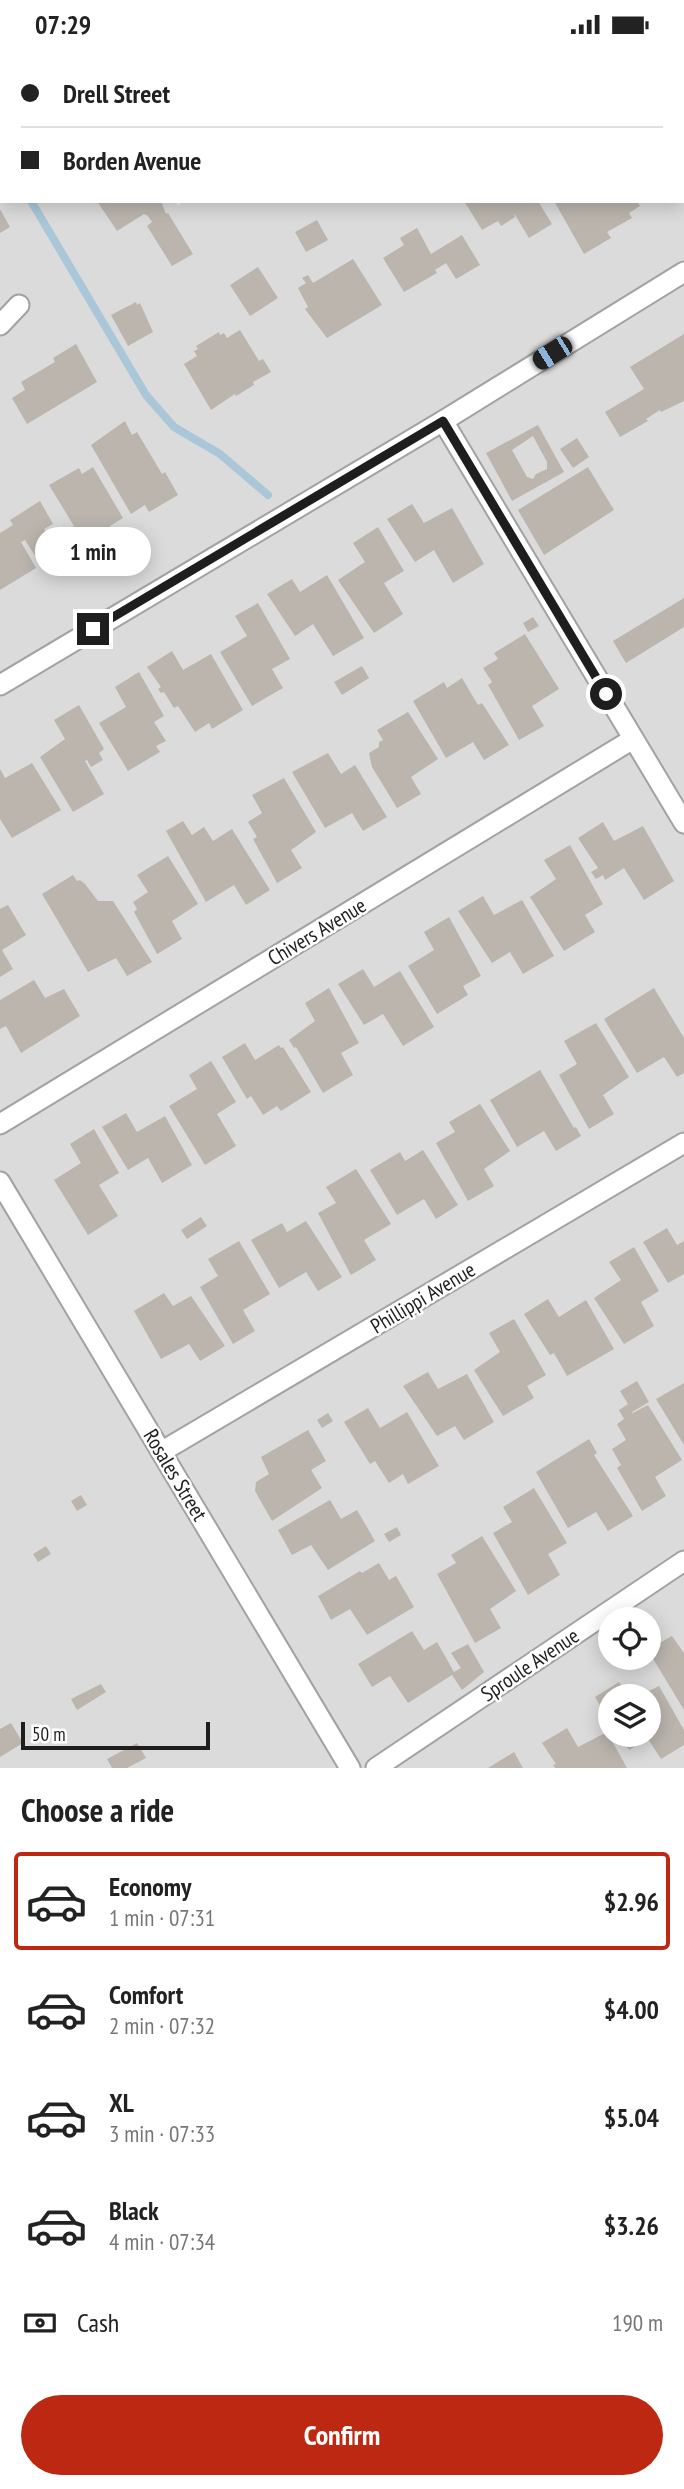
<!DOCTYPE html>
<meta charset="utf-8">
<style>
:root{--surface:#fff;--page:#f2f2f2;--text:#222;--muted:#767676;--line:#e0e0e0;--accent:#bc2811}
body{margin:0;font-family:"PT Sans Narrow",sans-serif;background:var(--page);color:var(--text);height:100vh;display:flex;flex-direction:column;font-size:26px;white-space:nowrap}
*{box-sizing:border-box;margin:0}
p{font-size:23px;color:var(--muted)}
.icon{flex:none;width:38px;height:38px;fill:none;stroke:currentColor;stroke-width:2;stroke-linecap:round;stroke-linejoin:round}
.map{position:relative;height:1719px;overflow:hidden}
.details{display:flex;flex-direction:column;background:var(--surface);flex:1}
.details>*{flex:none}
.hud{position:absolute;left:0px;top:0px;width:684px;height:154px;box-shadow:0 4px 18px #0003;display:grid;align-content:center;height:154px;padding:0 21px;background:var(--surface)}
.tools{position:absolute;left:598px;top:1558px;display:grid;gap:14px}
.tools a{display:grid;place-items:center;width:63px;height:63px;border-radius:50%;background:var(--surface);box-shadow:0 4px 18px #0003;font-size:35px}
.scale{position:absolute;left:21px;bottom:18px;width:189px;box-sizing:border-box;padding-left:7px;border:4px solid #1e1e1e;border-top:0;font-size:19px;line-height:24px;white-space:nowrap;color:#1e1e1e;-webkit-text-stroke:5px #fff;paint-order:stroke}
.end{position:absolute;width:32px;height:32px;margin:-16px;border:9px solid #1e1e1e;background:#fff;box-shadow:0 0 0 4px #fff}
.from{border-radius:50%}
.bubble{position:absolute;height:49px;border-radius:24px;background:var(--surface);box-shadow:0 4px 18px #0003;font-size:23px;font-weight:700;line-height:49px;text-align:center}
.car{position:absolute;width:21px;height:42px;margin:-21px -10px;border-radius:9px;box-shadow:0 0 5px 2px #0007;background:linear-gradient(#222 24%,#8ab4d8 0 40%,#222 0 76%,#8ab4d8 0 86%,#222 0)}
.hud b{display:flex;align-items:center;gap:24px;height:66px;font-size:26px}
.hud b+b{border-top:2px solid var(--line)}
.hud i{width:18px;height:18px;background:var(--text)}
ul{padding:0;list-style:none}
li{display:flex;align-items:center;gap:21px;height:98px;margin:0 14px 10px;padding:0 7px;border:4px solid transparent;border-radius:7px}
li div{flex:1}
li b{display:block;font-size:26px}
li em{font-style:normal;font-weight:700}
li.current{border-color:var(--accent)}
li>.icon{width:63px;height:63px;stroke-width:1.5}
h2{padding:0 21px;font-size:32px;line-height:84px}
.pay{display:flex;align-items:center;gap:18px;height:77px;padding:0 21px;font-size:26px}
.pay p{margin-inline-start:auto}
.action{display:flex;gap:14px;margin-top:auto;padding:14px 21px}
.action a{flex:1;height:80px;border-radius:42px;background:var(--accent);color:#fff;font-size:28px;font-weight:700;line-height:80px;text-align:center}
.status{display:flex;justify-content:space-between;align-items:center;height:49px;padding:0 35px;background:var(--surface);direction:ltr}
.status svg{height:19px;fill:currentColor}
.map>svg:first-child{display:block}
.residential{fill:#dcdbdb;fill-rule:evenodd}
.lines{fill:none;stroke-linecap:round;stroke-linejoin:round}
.stream{stroke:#a9c7d8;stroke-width:8}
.building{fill:#bbb5ae;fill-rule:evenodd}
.minor-casing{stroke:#a2a2a2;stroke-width:23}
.minor{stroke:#fff;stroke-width:19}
.route{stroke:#1e1e1e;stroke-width:9}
.labels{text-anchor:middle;stroke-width:5;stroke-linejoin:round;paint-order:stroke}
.street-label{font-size:21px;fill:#1e1e1e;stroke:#fff}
</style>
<div class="status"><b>07:29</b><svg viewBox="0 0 49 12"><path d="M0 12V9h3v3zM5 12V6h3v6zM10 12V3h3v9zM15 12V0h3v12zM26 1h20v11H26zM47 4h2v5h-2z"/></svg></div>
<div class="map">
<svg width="684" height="1719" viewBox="0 0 684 1719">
<rect width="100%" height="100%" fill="#eeece5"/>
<path class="residential" d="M206,0H684V1719H0V99L2,98V152H174L178,157L184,152H682V2H207ZM611,1570H649V1608H611ZM611,1647H649V1685H611Z"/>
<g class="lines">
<g class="stream">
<path d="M0,101L2,104"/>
<path d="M31,152L146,346L174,378L220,405L268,446"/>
</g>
</g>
<g class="building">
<path d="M97,152H161L166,165L168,164L193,205L172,217L147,177L152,173L148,167L144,165L117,182Z"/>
<path d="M464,152H538L552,175L529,189L514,164L515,168L501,177L498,172L482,181Z"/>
<path d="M554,152H637L640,157L629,164L632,169L607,183L611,189L584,205Z"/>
<path d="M0,160L10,178L0,184Z"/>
<path d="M317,171L328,191L306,203L295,183Z"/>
<path d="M417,179L431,205L462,186L480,216L456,230L446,214L435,221L437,224L404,243L383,209L404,196L400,189Z"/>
<path d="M353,210L382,256L327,289L305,260L308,258L298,239L306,234L302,229L308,226L313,234Z"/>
<path d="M258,218L278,249L250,267L230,236Z"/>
<path d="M136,253L137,256L140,254L153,283L128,297L111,266Z"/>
<path d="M240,281L259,312L263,310L271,323L253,333L254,336L236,347L235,345L211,361L184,315L197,307L194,302L198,300L196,297L219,283L220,286L224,284L227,289Z"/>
<path d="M684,285V352L661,363L660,361L646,370L648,372L620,388L605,363L644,340L630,318Z"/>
<path d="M76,295L97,333L27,375L12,349L25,341L21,333L55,313L53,309Z"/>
<path d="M125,372L132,386L137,383L162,425L165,423L178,446L149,463L145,456L131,465L91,396Z"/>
<path d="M538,376L564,423L512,452L486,404ZM533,387L547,413V420L536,425L533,430L527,428L512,401Z"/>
<path d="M577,389L589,408L573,419L560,400Z"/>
<path d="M93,418L123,469L110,477L114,485L85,502L71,479L74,477L49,436L79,419L82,425Z"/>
<path d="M588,418L614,461L544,506L518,461Z"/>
<path d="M40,452L53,475L44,480L54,497L36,508L25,491L21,493L36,519L0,541V484L13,476L10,471Z"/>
<path d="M412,455L424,474L452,459L484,515L453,534L434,501L415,513L387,470Z"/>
<path d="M378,478L404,522L384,534L403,565L374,584L338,531L365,513L353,494Z"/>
<path d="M327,526L364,589L333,607L313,575L295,587L267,545L292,530L300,543Z"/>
<path d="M684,549V578L626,614L613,592Z"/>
<path d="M258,554L290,610L272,620L283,639L252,657L220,603L247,587L235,567Z"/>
<path d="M533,568L539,577L528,583L523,574Z"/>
<path d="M525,585L559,640L532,657L544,677L519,691L488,636L492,633L483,619L498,610L494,604Z"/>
<path d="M172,602L183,621L211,605L243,661L212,680L209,674L195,683L178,657L174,659L164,643L161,644L158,640L161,638L147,618Z"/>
<path d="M362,617L369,629L342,646L334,633Z"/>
<path d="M139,623L164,667L154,673L166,692L156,697L160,703L128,722L99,674L126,658L115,638Z"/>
<path d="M462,629L478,656L482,654L509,696L484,711L473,693L446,709L413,652L444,633L447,639Z"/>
<path d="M79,656L104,700L99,704L103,711L91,718L87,711L85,712L104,745L73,763L40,708L65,690L54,671Z"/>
<path d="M408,663L438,710L411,728L421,745L397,759L372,718L369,704L379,698V693L383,691L377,681Z"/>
<path d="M328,704L341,725L355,716L387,768L363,782L352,764L325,779L292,723Z"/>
<path d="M32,714L61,761L12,789L0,770V720L5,729Z"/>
<path d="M284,729L316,783L291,801L302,819L277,834L253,790L257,788L248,773L262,764L252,746Z"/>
<path d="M183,772L192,786L204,778L213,792L232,780L270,841L246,856L234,836L206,853L166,782Z"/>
<path d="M603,773L614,792L643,777L674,832L644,851L624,819L605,831L603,826L596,830L591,823L598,819L578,789Z"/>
<path d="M570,796L603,855L585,866L595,883L564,902L530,848L556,830L544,811Z"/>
<path d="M168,807L198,855L172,872L182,890L157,905L134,863L137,860L133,853L148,843L137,826Z"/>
<path d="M73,826L77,832L80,831L85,835L98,852H113L152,913L127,927L116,909L88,923L42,845Z"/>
<path d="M483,847L494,866L522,851L554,907L523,925L510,903L492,914L458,862Z"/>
<path d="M8,856L26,886L2,901L13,920L0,928V860Z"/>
<path d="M449,868L481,927L463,937L468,946L437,965L408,917L434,901L424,883Z"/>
<path d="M363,920L374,938L400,922L434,978L403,997L383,965L364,976L338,935Z"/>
<path d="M34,931L45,949L64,940L80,967L21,1004L6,977L0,980V951Z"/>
<path d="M329,939L359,994L341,1004L353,1026L323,1044L296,998L294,999L289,991L315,972L305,954Z"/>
<path d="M654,939L684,989V1024L677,1028L664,1008L637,1024L604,970Z"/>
<path d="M596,974L629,1028L603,1046L614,1065L589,1080L559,1026L577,1015L564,992Z"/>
<path d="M245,994L255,1011L279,996L281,999L283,998L311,1043L281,1062L277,1057L263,1066L251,1047L247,1050L222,1008Z"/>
<path d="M211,1012L236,1053L217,1065L236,1097L205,1116L169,1057L197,1040L189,1026Z"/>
<path d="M540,1021L574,1079L576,1078L581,1087L556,1102L544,1082L517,1098L490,1051Z"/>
<path d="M480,1055L510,1102L484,1120L494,1137L468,1152L436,1094L455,1083L449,1073Z"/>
<path d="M126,1064L137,1083L165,1067L192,1116L162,1134L148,1109L128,1121L102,1078Z"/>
<path d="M94,1080L119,1124L99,1136L118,1167L88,1186L54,1131L81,1114L70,1095Z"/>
<path d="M423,1101L458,1156L436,1170L424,1150L397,1166L370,1121L400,1103L405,1112Z"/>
<path d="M356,1120L391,1175L364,1191L376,1211L351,1226L318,1164L336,1154L326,1138Z"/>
<path d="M201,1168L207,1177L187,1190L181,1181Z"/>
<path d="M306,1172L342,1228L318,1242L306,1223L279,1239L251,1191L282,1174L287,1183Z"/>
<path d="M667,1179L677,1196L684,1192V1225L668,1234L643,1193Z"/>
<path d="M239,1192L270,1245L243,1261L255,1282L233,1295L200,1238L218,1227L208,1210Z"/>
<path d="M634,1198L659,1242L641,1253L654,1277L624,1295L594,1249L621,1231L609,1213Z"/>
<path d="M164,1244L173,1257L191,1247L225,1297L200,1312L189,1295L161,1310L134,1262Z"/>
<path d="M548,1250L559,1268L586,1251L614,1300L567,1327L554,1304L550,1306L524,1265Z"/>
<path d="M514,1270L546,1326L527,1337L534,1349L503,1367L474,1321L500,1303L489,1284Z"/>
<path d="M428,1323L438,1340L467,1325L494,1373L464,1391L455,1377L437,1387L403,1337Z"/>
<path d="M637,1332L649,1353L632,1363L633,1364L648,1356L682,1411L655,1428L666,1447L642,1462L617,1419L621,1416L612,1400L626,1391L617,1375L624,1370L619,1361L628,1355L620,1342Z"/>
<path d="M684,1334V1396L656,1350Z"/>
<path d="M368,1359L380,1379L407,1363L439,1417L408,1435L403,1425L389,1434L375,1412L370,1415L344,1373Z"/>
<path d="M328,1364L333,1372L322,1379L317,1371Z"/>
<path d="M308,1381L326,1412L311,1421L322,1439L272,1472L255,1442L256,1433L269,1425L261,1408Z"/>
<path d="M589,1390L597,1404L594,1406L633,1467L608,1482L596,1463L568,1479L536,1423Z"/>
<path d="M534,1439L567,1494L548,1505L560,1526L528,1546L493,1484L512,1473L503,1458Z"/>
<path d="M81,1446L87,1456L77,1462L71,1452Z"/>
<path d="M330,1451L341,1470L357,1461L375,1492L328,1521L311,1496L292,1506L278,1481Z"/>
<path d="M397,1478L401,1486L389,1493L384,1485Z"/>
<path d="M482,1487L516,1542L490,1560L501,1579L475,1594L437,1525L456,1514L451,1506Z"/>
<path d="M46,1497L51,1505L38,1513L33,1505Z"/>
<path d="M379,1514L389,1531L396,1527L414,1558L367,1586L350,1560L331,1571L318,1547L360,1522L362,1524Z"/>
<path d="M412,1582L424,1601L437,1593L454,1623L461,1619L451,1604L468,1595L484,1623L462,1641L452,1626L408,1654L390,1627L372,1638L358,1615Z"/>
<path d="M672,1587L684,1604V1661L649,1603V1600Z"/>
<path d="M619,1633L627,1647H611V1674L595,1648Z"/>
<path d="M101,1635L106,1643L77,1661L71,1650Z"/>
<path d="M659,1637L684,1681V1696L661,1710L648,1690L629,1701L618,1685H649V1647H639Z"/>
<path d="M11,1674L23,1694L0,1708V1680Z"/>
<path d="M567,1679L578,1698L607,1683L627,1719H555L553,1716L556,1715L542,1694Z"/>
<path d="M137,1694L146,1709L127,1719H112L107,1710Z"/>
<path d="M514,1703L523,1719H488Z"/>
</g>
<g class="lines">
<defs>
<g id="minor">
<path d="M0,276L19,256"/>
<path d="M443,372L684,774"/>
<path d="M0,636L443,372L684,223"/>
<path d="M0,1075L633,690"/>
<path d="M0,1133L350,1719"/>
<path d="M161,1403L684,1094"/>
<path d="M376,1719L684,1512"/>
</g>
</defs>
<use href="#minor" class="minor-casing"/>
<use href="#minor" class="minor"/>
</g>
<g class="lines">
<path class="route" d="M93,580L443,372L606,645"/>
</g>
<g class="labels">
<g class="street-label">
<text transform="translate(317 883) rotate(-31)" y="7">Chivers Avenue</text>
<text transform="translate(423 1249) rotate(-31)" y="7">Phillippi Avenue</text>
<text transform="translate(175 1426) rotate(59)" y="7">Rosales Street</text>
<text transform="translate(530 1616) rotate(-34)" y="7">Sproule Avenue</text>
</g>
</g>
</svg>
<div class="tools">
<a><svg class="icon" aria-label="locate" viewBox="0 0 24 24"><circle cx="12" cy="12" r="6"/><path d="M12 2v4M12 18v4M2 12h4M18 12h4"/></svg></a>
<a><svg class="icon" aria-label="layers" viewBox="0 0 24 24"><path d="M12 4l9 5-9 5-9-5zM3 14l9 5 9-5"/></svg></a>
</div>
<div class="scale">50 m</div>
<i class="end from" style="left:606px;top:645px"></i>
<i class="end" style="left:93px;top:580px"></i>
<div class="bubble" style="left:35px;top:478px;width:116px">1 min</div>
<i class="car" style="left:552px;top:304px;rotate:238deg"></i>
<div class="hud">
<b><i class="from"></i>Drell Street</b>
<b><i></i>Borden Avenue</b>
</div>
</div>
<section class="details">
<h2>Choose a ride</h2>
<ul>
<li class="current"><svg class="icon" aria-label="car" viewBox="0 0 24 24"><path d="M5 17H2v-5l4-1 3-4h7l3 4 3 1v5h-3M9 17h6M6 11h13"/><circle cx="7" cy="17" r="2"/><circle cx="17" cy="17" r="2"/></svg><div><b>Economy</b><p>1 min · 07:31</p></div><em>$2.96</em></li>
<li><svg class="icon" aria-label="car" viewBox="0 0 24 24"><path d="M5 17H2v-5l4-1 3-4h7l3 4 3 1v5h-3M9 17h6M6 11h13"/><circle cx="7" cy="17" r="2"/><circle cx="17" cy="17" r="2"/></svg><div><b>Comfort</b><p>2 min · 07:32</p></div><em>$4.00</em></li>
<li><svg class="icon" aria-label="car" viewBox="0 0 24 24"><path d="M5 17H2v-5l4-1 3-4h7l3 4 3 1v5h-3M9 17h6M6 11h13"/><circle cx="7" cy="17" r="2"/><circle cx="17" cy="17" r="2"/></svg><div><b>XL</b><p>3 min · 07:33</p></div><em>$5.04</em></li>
<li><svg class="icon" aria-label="car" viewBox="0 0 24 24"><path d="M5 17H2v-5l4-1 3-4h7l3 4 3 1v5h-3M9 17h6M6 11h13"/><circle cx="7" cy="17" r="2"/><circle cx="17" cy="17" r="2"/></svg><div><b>Black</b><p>4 min · 07:34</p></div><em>$3.26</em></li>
</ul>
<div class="pay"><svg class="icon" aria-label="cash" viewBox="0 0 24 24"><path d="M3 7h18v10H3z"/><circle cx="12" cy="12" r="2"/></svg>Cash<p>190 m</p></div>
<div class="action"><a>Confirm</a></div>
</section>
